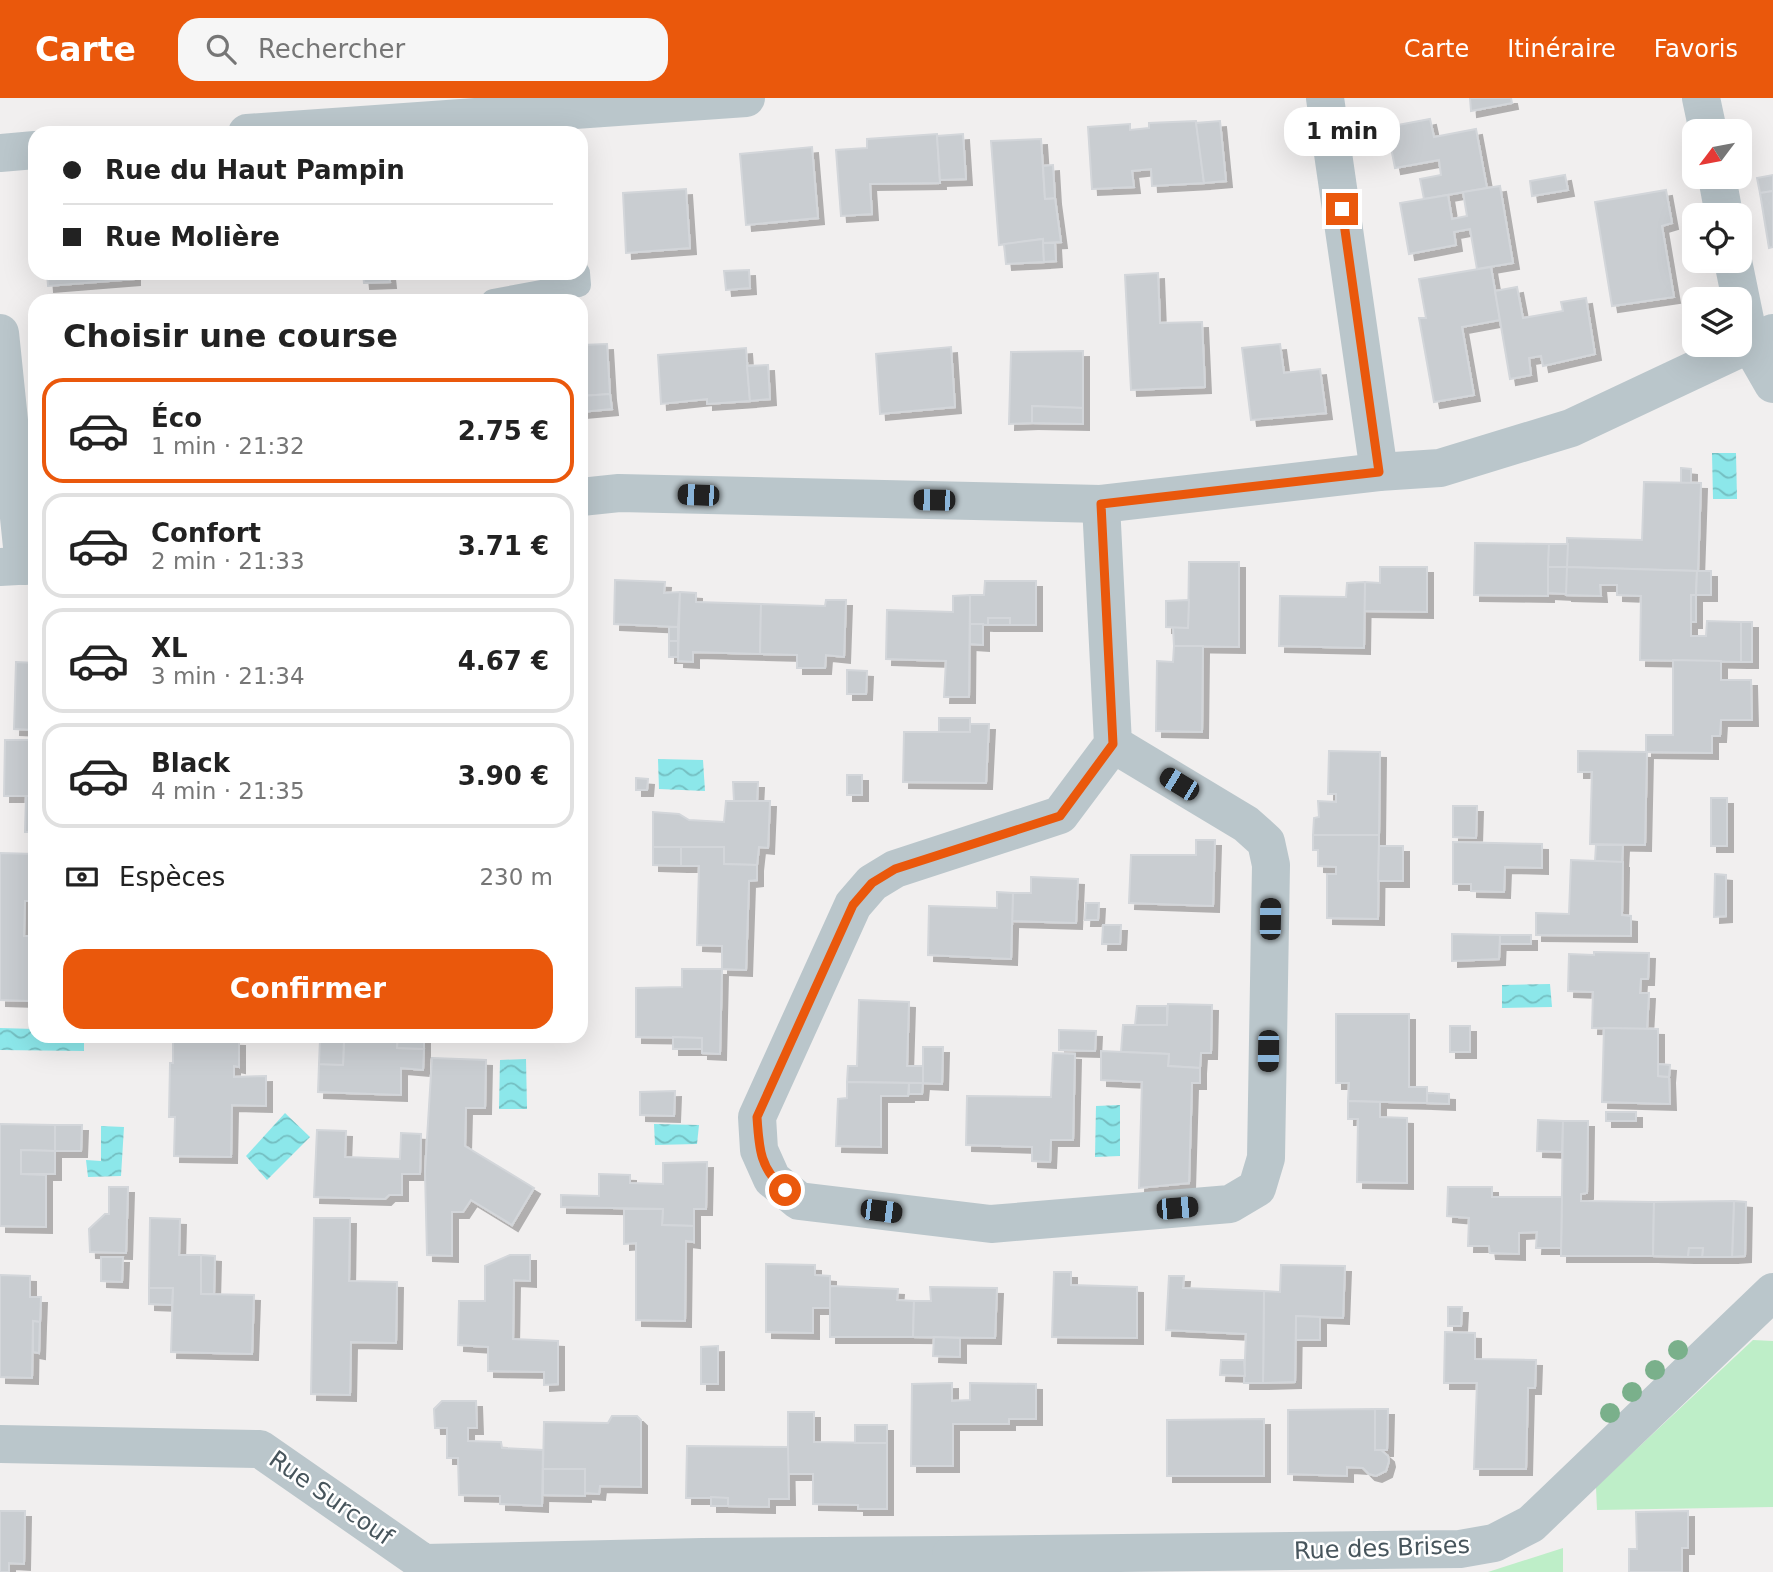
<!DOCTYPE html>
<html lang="fr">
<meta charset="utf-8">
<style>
:root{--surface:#fff;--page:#f6f6f6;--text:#222;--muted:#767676;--line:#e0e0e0;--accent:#ea580c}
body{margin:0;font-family:"DejaVu Sans",sans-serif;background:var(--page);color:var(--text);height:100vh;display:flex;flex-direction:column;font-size:26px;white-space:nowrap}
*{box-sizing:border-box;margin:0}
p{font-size:23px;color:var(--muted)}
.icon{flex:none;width:38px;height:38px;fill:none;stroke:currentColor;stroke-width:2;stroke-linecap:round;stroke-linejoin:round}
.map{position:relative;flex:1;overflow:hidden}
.panel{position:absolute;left:28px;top:196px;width:560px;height:749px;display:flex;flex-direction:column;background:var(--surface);border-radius:21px;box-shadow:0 7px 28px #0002}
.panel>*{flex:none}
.hud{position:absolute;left:28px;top:28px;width:560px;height:154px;border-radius:21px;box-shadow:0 7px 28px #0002;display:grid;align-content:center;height:154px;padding:0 35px;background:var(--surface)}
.needle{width:46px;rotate:238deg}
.controls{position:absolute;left:1682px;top:21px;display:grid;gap:14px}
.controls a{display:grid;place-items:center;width:70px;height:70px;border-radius:14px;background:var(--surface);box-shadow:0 7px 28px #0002;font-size:35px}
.end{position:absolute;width:32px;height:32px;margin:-16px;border:9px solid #ea580c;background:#fff;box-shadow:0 0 0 4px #fff}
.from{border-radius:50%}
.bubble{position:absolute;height:49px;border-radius:21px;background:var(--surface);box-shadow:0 7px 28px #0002;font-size:23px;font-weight:700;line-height:49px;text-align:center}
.car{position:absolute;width:21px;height:42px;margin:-21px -10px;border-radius:9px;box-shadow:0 0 5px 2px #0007;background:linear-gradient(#222 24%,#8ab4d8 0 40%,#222 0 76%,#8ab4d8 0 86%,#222 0)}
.hud b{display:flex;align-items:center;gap:24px;height:66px;font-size:26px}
.hud b+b{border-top:2px solid var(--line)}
.hud i{width:18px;height:18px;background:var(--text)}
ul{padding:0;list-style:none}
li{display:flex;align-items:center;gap:21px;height:105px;margin:0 14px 10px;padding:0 21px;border:4px solid var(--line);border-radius:21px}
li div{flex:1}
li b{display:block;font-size:26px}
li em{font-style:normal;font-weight:700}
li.current{border-color:var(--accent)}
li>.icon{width:63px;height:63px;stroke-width:1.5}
h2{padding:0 35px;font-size:32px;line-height:84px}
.pay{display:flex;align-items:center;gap:18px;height:77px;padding:0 35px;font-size:26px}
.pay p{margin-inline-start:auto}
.action{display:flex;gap:14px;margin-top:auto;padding:14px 35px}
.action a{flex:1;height:80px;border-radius:21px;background:var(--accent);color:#fff;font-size:28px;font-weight:700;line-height:80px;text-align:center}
header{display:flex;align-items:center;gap:42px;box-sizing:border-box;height:98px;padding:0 35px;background:var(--accent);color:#fff}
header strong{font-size:33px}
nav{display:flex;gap:38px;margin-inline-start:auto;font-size:24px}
.search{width:490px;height:63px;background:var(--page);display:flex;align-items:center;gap:18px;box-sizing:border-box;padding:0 24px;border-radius:21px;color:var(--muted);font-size:26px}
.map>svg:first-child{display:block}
.grass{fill:#beeec8}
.water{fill:url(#water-waves)}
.building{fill:#c9cdd1;stroke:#d3d6da;stroke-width:2;filter:url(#shadow)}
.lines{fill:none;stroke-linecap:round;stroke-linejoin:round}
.service{stroke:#bac6cb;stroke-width:24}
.minor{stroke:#bac6cb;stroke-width:38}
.tertiary{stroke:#bac6cb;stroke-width:38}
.tree{fill:#7ab08b}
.route{stroke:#ea580c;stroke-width:9}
.labels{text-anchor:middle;stroke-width:5;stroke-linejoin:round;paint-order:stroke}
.street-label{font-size:24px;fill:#47555c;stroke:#fff}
</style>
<header>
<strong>Carte</strong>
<div class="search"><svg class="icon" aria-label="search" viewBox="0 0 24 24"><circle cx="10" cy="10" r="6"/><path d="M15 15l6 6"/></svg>Rechercher</div>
<nav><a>Carte</a><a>Itinéraire</a><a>Favoris</a></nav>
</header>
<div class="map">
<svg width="1773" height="1474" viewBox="0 0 1773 1474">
<defs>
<pattern id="water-waves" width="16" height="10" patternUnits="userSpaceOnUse" patternTransform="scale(1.75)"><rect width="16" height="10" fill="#8ce7ea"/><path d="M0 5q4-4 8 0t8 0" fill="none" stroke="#74bec1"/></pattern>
<filter id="shadow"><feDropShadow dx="6" dy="6" stdDeviation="0" flood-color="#0004"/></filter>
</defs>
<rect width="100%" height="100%" fill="#f1efef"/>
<g class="grass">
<path d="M1753,1242L1773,1243V1409L1597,1412L1596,1389Z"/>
<path d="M1563,1450V1474H1488Z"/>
</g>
<g class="water">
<path d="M1712,355H1736L1737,401H1713Z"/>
<path d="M658,661L703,662L705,693L659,691Z"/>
<path d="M1550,886L1552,909L1502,910V887Z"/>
<path d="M0,930L35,931V938H84V953L0,952Z"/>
<path d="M526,961L527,1011H499L500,962Z"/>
<path d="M1120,1007V1058L1095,1059L1096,1008Z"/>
<path d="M285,1015L310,1039L267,1082L246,1058Z"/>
<path d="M654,1026L699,1027L697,1046L655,1047Z"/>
<path d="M101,1028L124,1029L121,1078L88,1079L86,1062L101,1063Z"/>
</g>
<g class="building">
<path d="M1470,0H1511L1512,5L1471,13Z"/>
<path d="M1430,21L1434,39L1476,31L1487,90L1424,101L1420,81L1441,77L1439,62L1395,70L1387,29Z"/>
<path d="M1196,23L1204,85L1152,88L1151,71L1132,73L1134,89L1092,91L1088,29L1130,26V32L1149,30V25Z"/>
<path d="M1220,23L1226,83L1204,85L1196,25Z"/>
<path d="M937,36L940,85L870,86L872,116L841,118L836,52L867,50V41Z"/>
<path d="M963,36L966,81L940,82L937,38Z"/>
<path d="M1041,41L1045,101L1055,100L1061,144L1043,145V141L999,147L991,43Z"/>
<path d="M812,49L818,120L746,127L740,56Z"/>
<path d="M1053,67L1055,100L1045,101L1043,68Z"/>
<path d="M1565,77L1568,92L1532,98L1530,83Z"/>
<path d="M1773,77V93L1760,95L1757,80Z"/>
<path d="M1500,88L1513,165L1477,171L1470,131L1454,134L1456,147L1409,156L1400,105L1448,97L1452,121L1467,118L1463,94Z"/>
<path d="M686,91L690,150L626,155L623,95Z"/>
<path d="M1666,92L1672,125L1662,128L1674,199L1612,208L1595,104Z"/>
<path d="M1773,93V149L1769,150L1760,95Z"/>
<path d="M1043,141L1044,164L1006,166L1004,146Z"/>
<path d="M1043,145H1055L1056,163L1044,164Z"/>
<path d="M1491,169L1500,222L1462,229L1474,297L1434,304L1419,220H1426L1419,181Z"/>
<path d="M749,172L750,190L726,192L724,173Z"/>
<path d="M47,175H134V181L48,188Z"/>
<path d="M363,175H389L390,184L364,185Z"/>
<path d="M1158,175L1160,225L1202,224L1205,289L1131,292L1125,177Z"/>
<path d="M1517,189L1523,220L1563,213L1561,204L1586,200L1595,256L1543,268L1541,258L1529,260L1531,277L1510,281L1495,193Z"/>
<path d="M607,246L610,296L581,298V247Z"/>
<path d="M1280,246L1284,275L1320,271L1326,315L1251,322L1242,250Z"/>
<path d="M951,249L955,309L880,316L876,256Z"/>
<path d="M746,250L750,303L707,306V301L661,306L658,257Z"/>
<path d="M1083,253V310L1032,308V325L1009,326L1011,254Z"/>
<path d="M768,267L770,301L750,303L747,268Z"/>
<path d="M610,296L612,311L581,314V298Z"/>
<path d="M1032,308L1083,310V326L1032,325Z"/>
<path d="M1681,370L1691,371V385H1681Z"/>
<path d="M1644,384L1701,385L1698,473L1567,469V440L1642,442Z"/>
<path d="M1475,445L1549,446L1548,498L1474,497Z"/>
<path d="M1549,446H1568L1567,469H1548Z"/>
<path d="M1189,464H1239V549L1174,548L1173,529L1188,530Z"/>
<path d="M1380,469H1427V514L1364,513L1365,484L1380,485Z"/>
<path d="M1548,469H1567V496L1548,495Z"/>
<path d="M1567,469L1697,473L1696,497H1691V538H1706L1707,523L1741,524V564L1640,562L1641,498L1617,497V487H1600L1601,498L1566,497Z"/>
<path d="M1697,473H1711V497H1696Z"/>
<path d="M615,482L665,484L664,495L680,494L678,529L614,526Z"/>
<path d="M985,483H1036V527H1010V520H988V527L970,526V497H984Z"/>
<path d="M1365,484L1364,550L1279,548L1280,498L1346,499L1347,485Z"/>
<path d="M680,494L696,495V504L761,506L760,556L693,554V564L678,563Z"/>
<path d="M970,497L969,599H944L946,563L886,561L887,512L953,514V498Z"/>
<rect x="1691" y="497" width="5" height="27"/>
<path d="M826,502H846L844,559L826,557L825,570H797V557L760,556L761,506L825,508Z"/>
<path d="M1189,502L1188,530L1166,529V503Z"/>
<rect x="988" y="520" width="22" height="7"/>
<rect x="1741" y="524" width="11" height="40"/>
<path d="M970,526H983V547L970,546Z"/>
<rect x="669" y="529" width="9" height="14"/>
<rect x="669" y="543" width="9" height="16"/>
<path d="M1174,548H1203L1202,634L1156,633L1157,563L1173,564Z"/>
<path d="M1673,562L1721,563V582H1751L1752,622H1721L1720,638H1712V655L1646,654V637H1673Z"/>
<path d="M16,564L35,565V632L14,631Z"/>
<path d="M847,572L867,573L866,596H847Z"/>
<rect x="939" y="620" width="31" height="14"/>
<path d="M970,626H989L986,685L903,684L904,634H970Z"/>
<path d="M5,642H35V698H4Z"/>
<path d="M1329,653L1380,654L1379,737H1313L1314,720L1319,719L1318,703L1336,704V696H1328Z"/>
<path d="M1578,653L1647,654L1645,747L1590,746L1592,674H1578Z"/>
<rect x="847" y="677" width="15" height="20"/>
<path d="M636,680L648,681L647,692H636Z"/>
<path d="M733,684H758L757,703H734Z"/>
<path d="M26,698H35V734H25Z"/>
<rect x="1711" y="700" width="16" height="48"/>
<path d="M726,703H770L768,750L759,749L757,767L724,766V749H653V714L679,716L689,722L724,724Z"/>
<path d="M1453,708H1477L1476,740L1453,739Z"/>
<path d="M1313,737H1379L1378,821L1327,820V776H1336V769L1318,768V752H1313Z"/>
<path d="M1196,742H1215L1213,808L1129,805L1131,757H1196Z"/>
<path d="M1453,744L1542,746V770L1505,769L1504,794L1471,793V786H1453Z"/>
<path d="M1596,747H1623L1622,765L1595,763Z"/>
<path d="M1379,748H1403V783H1378Z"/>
<path d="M653,749H681V768L653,767Z"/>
<path d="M681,749H724V766L757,767V782L749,783L746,872L722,871V848L697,847L699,768H681Z"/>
<path d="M0,755L35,756V803H25L24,838H31L30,903L0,902Z"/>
<path d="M1571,762L1623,764L1622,817L1631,818V838L1536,837V815L1569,816Z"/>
<path d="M1715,776L1726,777V818L1714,819Z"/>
<path d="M1031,779L1078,781L1076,825L1012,823L1013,795H1031Z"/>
<path d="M997,794L1013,795L1011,861L928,857L929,808L997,810Z"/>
<path d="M1086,805H1099L1098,822H1085Z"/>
<path d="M1103,827H1121L1120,846H1102Z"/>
<path d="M1452,836L1500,837L1499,861L1452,863Z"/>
<rect x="1500" y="837" width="31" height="9"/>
<path d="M1594,854L1649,855L1648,881H1641L1640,895H1649L1647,931L1592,930L1593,894L1568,893L1569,856L1594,857Z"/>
<path d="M682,871H722L720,956L702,955V940L636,939V890L682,889Z"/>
<path d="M859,902L909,904L907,968H923V985L847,984L848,968H857Z"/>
<path d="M1168,906L1212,907L1211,955H1201L1200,970L1168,968L1169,956L1121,954L1123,927H1167Z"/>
<path d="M1137,908H1167V927H1135Z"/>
<path d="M1336,916H1409V989H1427V1005L1348,1003L1349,985H1336Z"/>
<rect x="1450" y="928" width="20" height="26"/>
<path d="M1604,930L1658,931V978L1669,979L1670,1006L1602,1004Z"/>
<path d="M1059,932L1096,933L1095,953L1059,952Z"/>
<path d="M320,938H398L397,950L424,951L423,972L401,970V997L318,994L319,966L343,967L344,942H320Z"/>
<path d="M398,938H424V951L397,950Z"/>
<path d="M673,939L702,940V951H673Z"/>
<path d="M173,941L239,942V969L234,968V979L266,978V1008L232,1007L231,1059L174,1058L175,1019H169L170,965H173Z"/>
<path d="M320,942H344L343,967L319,966Z"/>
<path d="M923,949H943L942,986L923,985Z"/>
<path d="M1101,953L1169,956L1168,968L1200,970V985H1192L1189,1085L1139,1090L1142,984L1101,982Z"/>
<path d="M1053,955L1075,956L1073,1042H1051L1050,1064L1032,1063V1049L966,1047L967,998L1051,999Z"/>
<path d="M432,960L486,962L485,1010H466L465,1048L534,1090L512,1127L471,1102L463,1114H452V1158L427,1157L425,1073Z"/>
<path d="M1658,966L1670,967L1669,979L1658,978Z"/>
<path d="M847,984L909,985L908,998H881V1049L836,1048L838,1001L847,1000Z"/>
<path d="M909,985H923L922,996H909Z"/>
<path d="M675,993L674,1018L640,1017V994Z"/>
<path d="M1427,995L1449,996V1006L1427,1005Z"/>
<path d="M1348,1003L1380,1004V1019L1407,1020V1085L1357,1084L1358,1021H1348Z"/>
<rect x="1606" y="1014" width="30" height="9"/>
<path d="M1538,1022L1563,1023L1562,1054L1537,1053Z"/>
<path d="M1563,1023H1588L1587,1095L1581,1096V1103L1654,1104L1653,1158H1561Z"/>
<path d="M0,1026L55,1027V1053L21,1052V1076L46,1077V1129L0,1128Z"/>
<path d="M55,1027H82L81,1053H55Z"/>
<path d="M317,1032L346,1033L345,1059L400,1061L401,1035L421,1036L420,1076H402V1097H389L385,1101L314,1099Z"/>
<path d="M21,1052L55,1053V1076H21Z"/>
<path d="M707,1064L706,1111H694V1128L662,1127L663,1111L561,1109V1097L599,1098V1076L630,1077V1085L663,1086V1065Z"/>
<path d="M109,1089H128L126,1155L90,1154L89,1131L105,1116H109Z"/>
<path d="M1448,1089H1492V1099H1562L1561,1150H1536L1537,1134L1519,1135V1156L1490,1155L1489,1148H1468L1469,1120L1447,1118Z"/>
<path d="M1734,1103L1746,1104L1745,1158L1732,1159Z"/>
<path d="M1734,1103L1732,1159H1702L1703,1150H1689L1688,1159L1653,1158L1654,1104Z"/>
<path d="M624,1111H663L662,1127L694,1128V1144L686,1143L685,1223L636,1222V1145L624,1146Z"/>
<path d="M150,1120L180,1121L179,1157H201V1196L254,1197L252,1256L171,1254L173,1190H149Z"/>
<path d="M314,1120H350L349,1183L397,1184L396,1245L351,1244L350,1297L311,1296Z"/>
<path d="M1689,1150H1703L1702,1159H1688Z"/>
<path d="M201,1157L215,1158L214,1196H201Z"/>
<path d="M510,1157H530V1183L514,1182L513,1241L558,1243V1286L544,1287V1274L488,1273V1249L458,1247L459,1203H485V1168Z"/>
<path d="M101,1159H123L122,1184L101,1183Z"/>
<path d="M766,1166L815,1167V1177L830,1178V1210H813V1235L766,1234Z"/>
<path d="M1281,1167L1345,1168L1343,1220L1296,1218L1295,1284L1263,1285L1264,1193L1280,1194Z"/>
<path d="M1054,1174H1071V1187L1137,1189V1240L1052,1239Z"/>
<path d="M0,1177L30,1178V1199H41L40,1224L33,1223L32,1280L0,1279Z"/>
<path d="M1169,1178H1184L1183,1190L1264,1193L1263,1285H1244L1246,1236L1166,1232Z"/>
<path d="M830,1188L898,1191L897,1202L914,1203L913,1239H830Z"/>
<path d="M930,1189L997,1190L995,1240L913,1239L914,1203H931Z"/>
<path d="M149,1190H173L172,1207L149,1206Z"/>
<path d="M1448,1209H1462L1461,1228H1448Z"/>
<path d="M1296,1218L1320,1219V1242H1296Z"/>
<path d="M33,1223L40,1224L39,1255L33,1254Z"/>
<path d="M1445,1234L1475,1235V1261L1536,1262L1535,1290H1528L1526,1371H1474L1477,1285H1444Z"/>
<path d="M934,1239L960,1240V1259L933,1258Z"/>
<path d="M718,1248V1286H701V1249Z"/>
<path d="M1221,1262H1244L1245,1278L1220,1277Z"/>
<path d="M952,1285V1303L970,1302V1285L1036,1286V1321H1009V1326H953V1368H911L912,1286Z"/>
<path d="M442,1303H476L477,1330H468V1343L501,1344L502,1350L543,1352L542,1408L500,1406V1398L459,1397L458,1360H447V1330H435L434,1311Z"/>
<path d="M1375,1311V1352L1380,1351L1388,1358L1389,1363L1386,1373L1376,1378L1369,1376L1363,1370L1347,1369V1378L1288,1376V1312Z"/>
<path d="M1375,1311H1388L1387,1352H1375Z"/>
<path d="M788,1314H814V1344L887,1345V1411H858V1407L813,1406V1376H788Z"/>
<path d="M612,1318H637L641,1322V1389L600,1388L599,1396L585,1395V1371H543L544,1324L608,1325Z"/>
<path d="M1264,1321V1378H1167V1322Z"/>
<rect x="855" y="1327" width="32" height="18"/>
<path d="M687,1348L788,1349L789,1401H769V1409L728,1408V1400H686Z"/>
<path d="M543,1371H585V1398L543,1397Z"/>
<path d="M711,1399L728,1400V1408H711Z"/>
<path d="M0,1413H25L24,1466L9,1465V1474H0Z"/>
<path d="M1688,1413V1450H1682V1474H1629V1451H1637L1636,1414Z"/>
</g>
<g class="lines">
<path class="service" d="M493,203L579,187L578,175"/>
<g class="minor">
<path d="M1325,0L1379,374"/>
<path d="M1701,0L1708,33"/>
<path d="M247,35L746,0"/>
<path d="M0,55L35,52"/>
<path d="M1717,79L1724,117"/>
<path d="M1733,163L1750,246L1773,286"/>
<path d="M0,235L24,468"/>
<path d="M1101,406L1113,646L1060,717L895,771L872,785L853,807L757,1019L759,1052L772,1081L799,1103L991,1126L1230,1106L1257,1090L1266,1060L1271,767L1266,744L1246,726L1113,646"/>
<path d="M0,1346L260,1351L424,1465L702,1459L951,1457"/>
<path d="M951,1474V1457L1460,1451L1494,1445L1531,1426L1773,1194"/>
</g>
<g class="tertiary">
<path d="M581,399L619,395L1101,406L1379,374L1440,370L1571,330L1773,235"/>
<path d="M0,469L35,467"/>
</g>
</g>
<g class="tree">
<circle cx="1678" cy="1252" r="10"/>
<circle cx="1655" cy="1272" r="10"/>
<circle cx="1632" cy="1294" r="10"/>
<circle cx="1610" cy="1315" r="10"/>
</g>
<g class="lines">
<path class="route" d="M785,1092C760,1071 759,1051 757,1019L853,807L872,785L895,771L1060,718L1113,646L1101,406L1379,374L1342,111"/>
</g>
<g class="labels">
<g class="street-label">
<text transform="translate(331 1400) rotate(35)" y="8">Rue Surcouf</text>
<text transform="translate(1382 1450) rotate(-2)" y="8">Rue des Brises</text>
</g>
</g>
</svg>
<div class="controls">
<a><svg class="needle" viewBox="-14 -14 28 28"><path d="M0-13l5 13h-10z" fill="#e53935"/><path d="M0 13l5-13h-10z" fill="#767676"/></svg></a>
<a><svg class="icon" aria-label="locate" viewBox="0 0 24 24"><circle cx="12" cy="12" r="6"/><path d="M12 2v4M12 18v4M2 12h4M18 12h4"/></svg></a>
<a><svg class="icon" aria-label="layers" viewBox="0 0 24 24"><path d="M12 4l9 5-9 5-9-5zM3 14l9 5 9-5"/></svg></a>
</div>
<i class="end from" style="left:785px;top:1092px"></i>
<i class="end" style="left:1342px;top:111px"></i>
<div class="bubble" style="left:1284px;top:9px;width:116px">1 min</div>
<i class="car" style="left:698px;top:397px;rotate:272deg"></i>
<i class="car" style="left:934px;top:402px;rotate:271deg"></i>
<i class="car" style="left:1179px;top:686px;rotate:301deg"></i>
<i class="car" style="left:1270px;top:821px;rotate:1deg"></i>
<i class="car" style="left:1268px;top:953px;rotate:181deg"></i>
<i class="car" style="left:1177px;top:1110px;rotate:85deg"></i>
<i class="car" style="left:881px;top:1113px;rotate:97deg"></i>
<div class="hud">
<b><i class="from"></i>Rue du Haut Pampin</b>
<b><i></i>Rue Molière</b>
</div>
<section class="panel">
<h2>Choisir une course</h2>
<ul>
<li class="current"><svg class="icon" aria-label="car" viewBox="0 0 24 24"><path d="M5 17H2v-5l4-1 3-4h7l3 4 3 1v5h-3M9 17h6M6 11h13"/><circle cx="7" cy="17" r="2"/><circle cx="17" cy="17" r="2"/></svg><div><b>Éco</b><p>1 min · 21:32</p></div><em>2.75 €</em></li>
<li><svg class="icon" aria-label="car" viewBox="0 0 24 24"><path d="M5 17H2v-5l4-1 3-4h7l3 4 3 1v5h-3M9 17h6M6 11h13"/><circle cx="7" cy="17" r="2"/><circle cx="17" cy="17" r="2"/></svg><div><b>Confort</b><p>2 min · 21:33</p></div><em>3.71 €</em></li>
<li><svg class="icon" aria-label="car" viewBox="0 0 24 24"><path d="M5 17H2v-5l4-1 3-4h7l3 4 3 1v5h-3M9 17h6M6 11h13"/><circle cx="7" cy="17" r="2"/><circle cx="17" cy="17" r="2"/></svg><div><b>XL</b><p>3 min · 21:34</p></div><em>4.67 €</em></li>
<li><svg class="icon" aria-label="car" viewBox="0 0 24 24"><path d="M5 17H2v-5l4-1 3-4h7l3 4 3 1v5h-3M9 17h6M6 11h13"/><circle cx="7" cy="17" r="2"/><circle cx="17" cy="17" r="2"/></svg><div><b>Black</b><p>4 min · 21:35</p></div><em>3.90 €</em></li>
</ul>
<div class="pay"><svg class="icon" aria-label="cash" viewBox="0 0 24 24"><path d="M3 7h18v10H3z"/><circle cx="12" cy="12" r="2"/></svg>Espèces<p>230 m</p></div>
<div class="action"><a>Confirmer</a></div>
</section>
</div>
